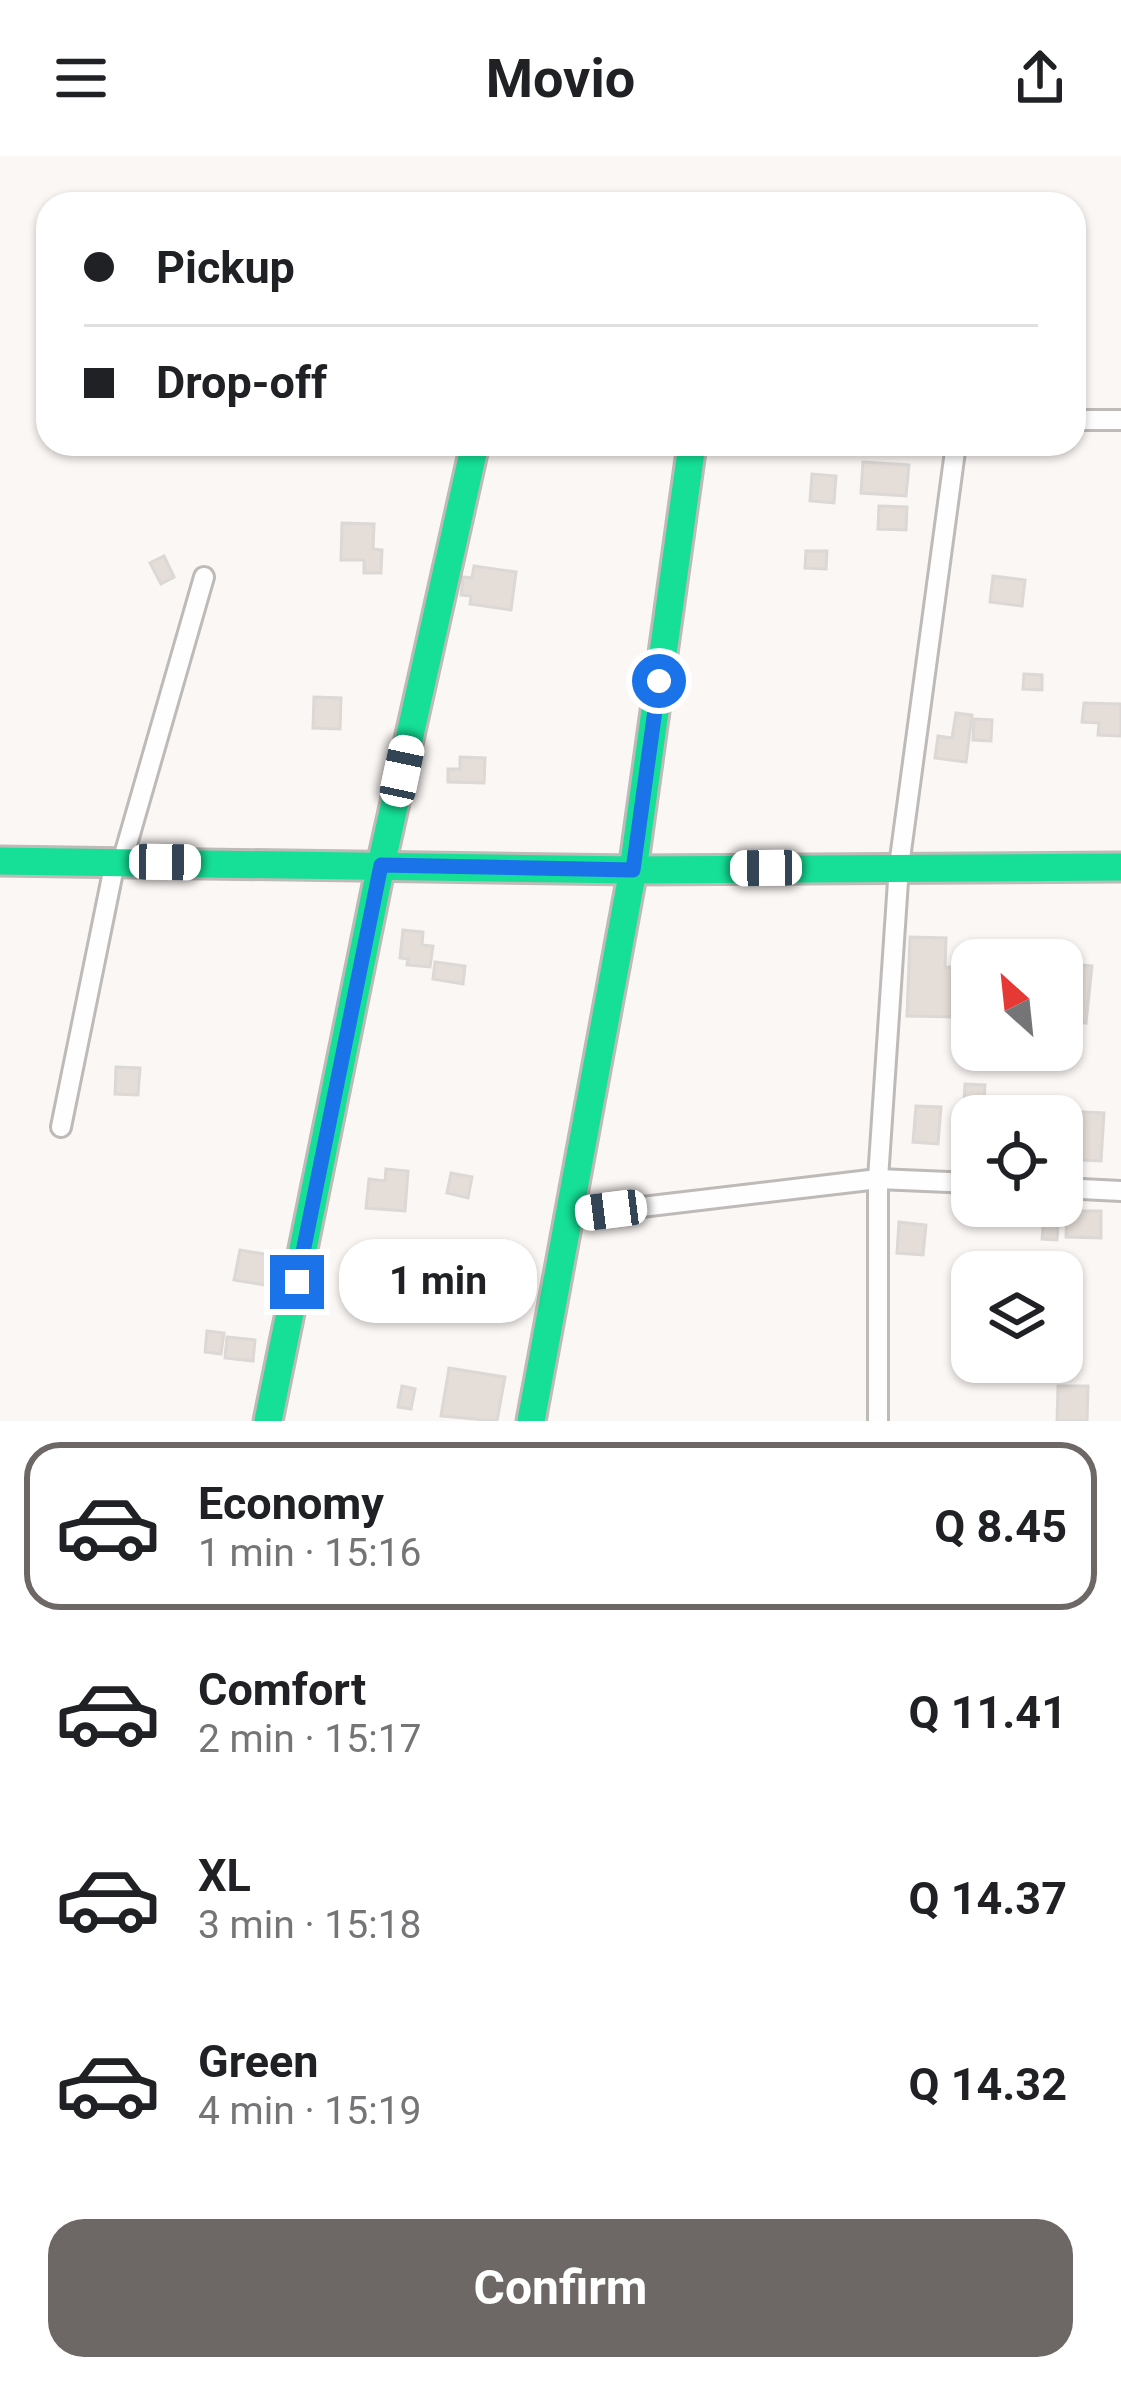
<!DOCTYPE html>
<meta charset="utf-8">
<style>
:root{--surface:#fff;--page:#f6f6f6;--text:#202124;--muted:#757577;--line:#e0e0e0;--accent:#6d6865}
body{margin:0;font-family:Roboto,sans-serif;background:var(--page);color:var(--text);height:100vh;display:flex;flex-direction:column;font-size:45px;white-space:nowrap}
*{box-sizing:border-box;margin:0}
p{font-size:39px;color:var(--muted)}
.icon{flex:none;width:66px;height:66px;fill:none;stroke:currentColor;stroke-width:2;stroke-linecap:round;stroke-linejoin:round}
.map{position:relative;height:1265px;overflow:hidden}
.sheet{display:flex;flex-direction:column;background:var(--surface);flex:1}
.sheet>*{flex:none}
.hud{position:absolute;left:36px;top:36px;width:1050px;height:264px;border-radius:36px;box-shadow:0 3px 9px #0004;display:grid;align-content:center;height:264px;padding:0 48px;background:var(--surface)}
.needle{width:78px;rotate:333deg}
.tools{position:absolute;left:951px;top:783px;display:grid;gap:24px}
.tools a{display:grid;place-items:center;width:132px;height:132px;border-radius:24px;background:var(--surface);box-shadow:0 3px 9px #0004;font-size:60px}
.end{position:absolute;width:54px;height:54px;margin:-27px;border:15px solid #1a73e8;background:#fff;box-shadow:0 0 0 6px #fff}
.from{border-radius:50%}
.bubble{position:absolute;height:84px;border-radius:36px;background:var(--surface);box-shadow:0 3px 9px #0004;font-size:39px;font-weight:700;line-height:84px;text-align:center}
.car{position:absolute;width:36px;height:72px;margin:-36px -18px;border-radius:15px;box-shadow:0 0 9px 3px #0007;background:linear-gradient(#fff 24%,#345 0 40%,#fff 0 76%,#345 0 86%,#fff 0)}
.hud b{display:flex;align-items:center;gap:42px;height:114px;font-size:45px}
.hud b+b{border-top:3px solid var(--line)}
.hud i{width:30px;height:30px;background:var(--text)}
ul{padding:21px 0 0;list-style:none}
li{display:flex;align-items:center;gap:36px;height:168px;margin:0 24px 18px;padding:0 24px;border:6px solid transparent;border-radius:36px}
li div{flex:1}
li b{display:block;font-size:45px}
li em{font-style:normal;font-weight:700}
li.current{border-color:var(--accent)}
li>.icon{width:108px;height:108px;stroke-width:1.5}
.cta{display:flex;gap:24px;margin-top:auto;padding:24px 48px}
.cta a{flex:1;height:138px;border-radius:36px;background:var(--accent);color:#fff;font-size:48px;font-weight:700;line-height:138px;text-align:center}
header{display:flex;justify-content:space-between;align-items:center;height:156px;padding:0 48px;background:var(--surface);font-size:54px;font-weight:700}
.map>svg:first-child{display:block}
.building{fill:#e5ddd7;stroke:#dcd8d5;stroke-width:3}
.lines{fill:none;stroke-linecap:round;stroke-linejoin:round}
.street-casing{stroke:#bebab7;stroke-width:24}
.fast-casing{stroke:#bebab7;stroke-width:33}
.street{stroke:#fefefe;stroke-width:18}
.fast{stroke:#16e098;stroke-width:27}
.route{stroke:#1a73e8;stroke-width:15}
</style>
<header><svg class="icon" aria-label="menu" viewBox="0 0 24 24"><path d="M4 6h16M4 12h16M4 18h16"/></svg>Movio<svg class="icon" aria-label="share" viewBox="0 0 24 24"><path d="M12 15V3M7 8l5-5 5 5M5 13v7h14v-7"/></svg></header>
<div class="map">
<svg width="1121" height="1265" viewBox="0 0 1121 1265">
<rect width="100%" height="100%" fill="#fbf7f5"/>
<g class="building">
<path d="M863,306L909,309L906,340L861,337Z"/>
<path d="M812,318L836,320L834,347L810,345Z"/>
<path d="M879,350L907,351L906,374L878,373Z"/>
<path d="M342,367L374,368L373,393L382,394L381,417H364V404H341Z"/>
<path d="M806,395H827L826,413L805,412Z"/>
<path d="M164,400L174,421L161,428L150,407Z"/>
<path d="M474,410L516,416L511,454L470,448L471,440L461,439L463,421L472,422Z"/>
<path d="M993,420L1025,424L1022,450L990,446Z"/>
<path d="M1024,518L1042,519V534L1023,533Z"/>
<path d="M314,541L341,542L340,573L313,572Z"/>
<path d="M1084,547L1121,548V580L1098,579L1099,567L1082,566Z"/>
<path d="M956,557L972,559L966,606L935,602L938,580L952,582Z"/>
<path d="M974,563L992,564L991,585L973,584Z"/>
<path d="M460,601L485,602L484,627L448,626V613H460Z"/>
<path d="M403,774L423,776L422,789L433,790L430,811L407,809L408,803L400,802Z"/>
<path d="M910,781L946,782L945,811L972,812V872L960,871V861L907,860Z"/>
<path d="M435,806L465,810L463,828L433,823Z"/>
<path d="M1070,808L1092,810L1086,867L1064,865Z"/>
<path d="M116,911L140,912L138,939L115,938Z"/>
<path d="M965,928L985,929L983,960H972V968H963Z"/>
<path d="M916,950L941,951L938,988L913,986Z"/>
<path d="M1063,955L1104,957L1101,1005L1062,1003Z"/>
<path d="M386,1013L408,1015L405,1055L366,1052L369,1023L385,1025Z"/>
<path d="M451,1017L472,1021L468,1042L447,1037Z"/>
<path d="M1045,1051L1059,1052L1057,1084L1042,1083Z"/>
<path d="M1067,1055H1101V1082L1066,1081Z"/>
<path d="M899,1066L926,1069L923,1099L897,1097Z"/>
<path d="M240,1094L270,1099L265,1129L234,1124Z"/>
<path d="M395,1127L416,1129L415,1145L394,1143Z"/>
<path d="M207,1175L224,1177L221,1198L205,1196Z"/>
<path d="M227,1181L255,1184L253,1205L225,1202Z"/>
<path d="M449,1212L505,1221L497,1265L441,1260Z"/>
<path d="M402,1230L415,1233L411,1253L398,1251Z"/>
<path d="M1058,1230H1088L1087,1265H1057Z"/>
</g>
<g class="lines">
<defs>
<g id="street">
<path d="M1074,264H1121"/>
<path d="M122,706L204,421"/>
<path d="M61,971L115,706"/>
<path d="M1062,1032L1121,1035"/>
<path d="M566,1060L878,1023L972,1027"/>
<path d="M878,1265V1023L899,710L956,288"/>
</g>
<g id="fast">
<path d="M0,705L633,714L1121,711"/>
<path d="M268,1265L381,709L475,288"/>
<path d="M531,1265L633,714L692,288"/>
</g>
</defs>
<use href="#street" class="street-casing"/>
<use href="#fast" class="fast-casing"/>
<use href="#street" class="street"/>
<use href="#fast" class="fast"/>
</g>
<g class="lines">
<path class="route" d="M297,1126L381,709L633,714L659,525"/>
</g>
</svg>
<div class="tools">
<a><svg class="needle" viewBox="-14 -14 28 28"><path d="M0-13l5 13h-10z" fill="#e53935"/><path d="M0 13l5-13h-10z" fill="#757577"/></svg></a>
<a><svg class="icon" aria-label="locate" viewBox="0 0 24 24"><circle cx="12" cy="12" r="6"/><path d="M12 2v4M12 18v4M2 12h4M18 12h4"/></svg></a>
<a><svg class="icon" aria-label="layers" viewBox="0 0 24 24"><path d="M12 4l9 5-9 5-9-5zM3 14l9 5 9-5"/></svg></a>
</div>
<i class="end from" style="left:659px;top:525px"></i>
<i class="end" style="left:297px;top:1126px"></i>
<div class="bubble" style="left:339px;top:1083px;width:198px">1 min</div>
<i class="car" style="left:402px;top:615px;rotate:12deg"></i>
<i class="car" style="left:165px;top:706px;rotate:91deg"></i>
<i class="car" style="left:766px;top:712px;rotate:269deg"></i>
<i class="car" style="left:611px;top:1054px;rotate:263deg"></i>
<div class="hud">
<b><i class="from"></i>Pickup</b>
<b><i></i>Drop-off</b>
</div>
</div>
<section class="sheet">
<ul>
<li class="current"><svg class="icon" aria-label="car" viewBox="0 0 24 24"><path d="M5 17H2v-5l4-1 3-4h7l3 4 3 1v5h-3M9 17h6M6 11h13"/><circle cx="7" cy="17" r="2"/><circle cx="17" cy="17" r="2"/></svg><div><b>Economy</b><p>1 min · 15:16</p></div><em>Q 8.45</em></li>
<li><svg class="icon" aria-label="car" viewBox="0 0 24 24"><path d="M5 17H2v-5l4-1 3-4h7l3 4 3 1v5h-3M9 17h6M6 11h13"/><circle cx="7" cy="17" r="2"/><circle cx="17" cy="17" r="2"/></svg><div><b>Comfort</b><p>2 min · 15:17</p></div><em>Q 11.41</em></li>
<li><svg class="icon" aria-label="car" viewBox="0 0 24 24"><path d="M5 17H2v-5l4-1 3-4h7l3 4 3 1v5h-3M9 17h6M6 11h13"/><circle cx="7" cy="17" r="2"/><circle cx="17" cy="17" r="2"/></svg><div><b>XL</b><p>3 min · 15:18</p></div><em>Q 14.37</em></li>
<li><svg class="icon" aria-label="car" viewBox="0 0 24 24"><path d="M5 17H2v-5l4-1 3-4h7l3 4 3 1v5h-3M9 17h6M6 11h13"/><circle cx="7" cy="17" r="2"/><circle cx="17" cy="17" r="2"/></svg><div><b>Green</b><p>4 min · 15:19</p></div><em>Q 14.32</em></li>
</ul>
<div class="cta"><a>Confirm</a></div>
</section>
